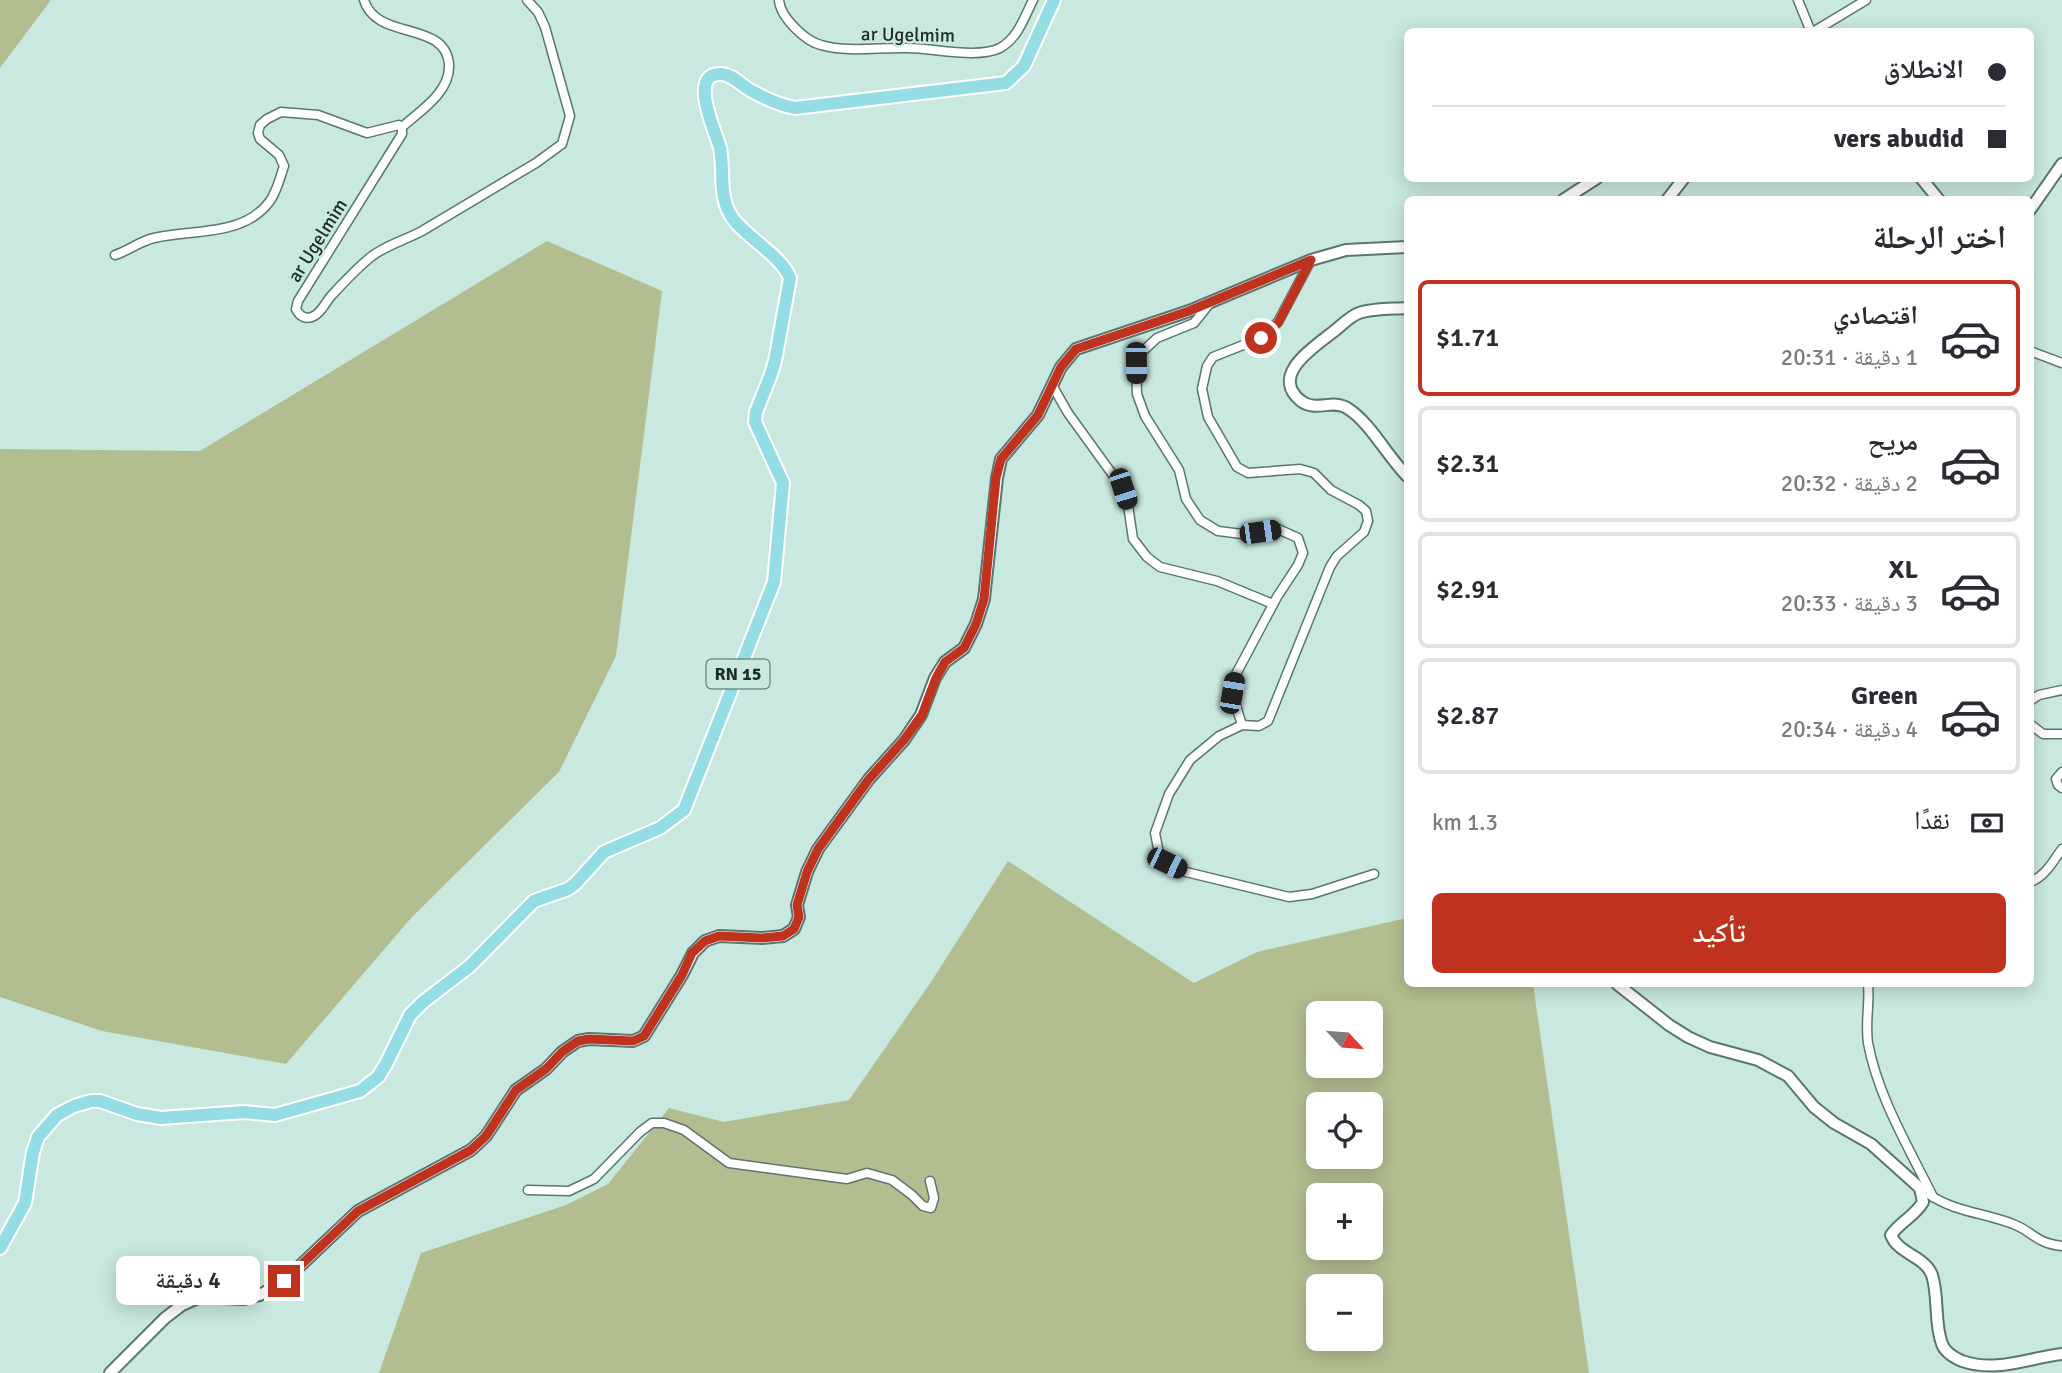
<!DOCTYPE html>
<html lang="ar">
<meta charset="utf-8">
<style>
:root{--surface:#fff;--page:#f7f7f7;--text:#2b2b33;--muted:#7c7c81;--line:#e1e1e2;--accent:#bf331e}
body{margin:0;font-family:Signika,"Noto Naskh Arabic",sans-serif;background:var(--page);color:var(--text);direction:rtl;height:100vh;display:flex;flex-direction:column;font-size:26px;white-space:nowrap}
*{box-sizing:border-box;margin:0}
p{font-size:23px;color:var(--muted)}
.icon{flex:none;width:38px;height:38px;fill:none;stroke:currentColor;stroke-width:2;stroke-linecap:round;stroke-linejoin:round}
.map{position:relative;flex:1;overflow:hidden;direction:ltr}
.details{position:absolute;left:1404px;top:196px;width:630px;height:791px;display:flex;flex-direction:column;background:var(--surface);border-radius:10px;box-shadow:0 4px 18px #0003;direction:rtl}
.details>*{flex:none}
.top-card{position:absolute;left:1404px;top:28px;width:630px;height:154px;border-radius:10px;box-shadow:0 4px 18px #0003;direction:rtl;display:grid;align-content:center;height:154px;padding:0 28px;background:var(--surface)}
.needle{width:46px;rotate:116deg}
.controls{position:absolute;left:1306px;top:1001px;display:grid;gap:14px}
.controls a{display:grid;place-items:center;width:77px;height:77px;border-radius:10px;background:var(--surface);box-shadow:0 4px 18px #0003;font-size:35px}
.end{position:absolute;width:32px;height:32px;margin:-16px;border:9px solid #bf331e;background:#fff;box-shadow:0 0 0 4px #fff}
.from{border-radius:50%}
.bubble{position:absolute;height:49px;border-radius:10px;background:var(--surface);box-shadow:0 4px 18px #0003;font-size:23px;font-weight:600;line-height:49px;text-align:center;direction:rtl}
.car{position:absolute;width:21px;height:42px;margin:-21px -10px;border-radius:9px;box-shadow:0 0 5px 2px #0007;background:linear-gradient(#222 24%,#8ab4d8 0 40%,#222 0 76%,#8ab4d8 0 86%,#222 0)}
.top-card b{display:flex;align-items:center;gap:24px;height:66px;font-size:26px}
.top-card b+b{border-top:2px solid var(--line)}
.top-card i{width:18px;height:18px;background:var(--text)}
ul{padding:0;list-style:none}
li{display:flex;align-items:center;gap:21px;height:116px;margin:0 14px 10px;padding:0 14px;border:4px solid var(--line);border-radius:10px}
li div{flex:1}
li b{display:block;font-size:26px}
li em{font-style:normal;font-weight:600}
li.selected{border-color:var(--accent)}
li>.icon{width:63px;height:63px;stroke-width:1.5}
h2{padding:0 28px;font-size:32px;line-height:84px}
.pay{display:flex;align-items:center;gap:18px;height:77px;padding:0 28px;font-size:26px}
.pay p{margin-inline-start:auto}
.action{display:flex;gap:14px;margin-top:auto;padding:14px 28px}
.action a{flex:1;height:80px;border-radius:10px;background:var(--accent);color:#fff;font-size:28px;font-weight:600;line-height:80px;text-align:center}
.map>svg:first-child{display:block}
.green{fill:#b3be90;fill-rule:evenodd}
.lines{fill:none;stroke-linecap:round;stroke-linejoin:round}
.street-casing{stroke:#5a766e;stroke-width:11}
.secondary-casing{stroke:#5a766e;stroke-width:14}
.primary-casing{stroke:#fff;stroke-width:16}
.street{stroke:#fff;stroke-width:8}
.secondary{stroke:#fff;stroke-width:10}
.primary{stroke:#95dde5;stroke-width:12}
.route{stroke:#bf331e;stroke-width:9}
.labels{text-anchor:middle;stroke-width:5;stroke-linejoin:round;paint-order:stroke}
.shield{fill:#c9e8df;stroke:#536460;stroke-width:2}
.shield-label{font-size:18px;font-weight:bold;fill:#202c29}
.street-label{font-size:19px;fill:#202c29;stroke:#c9e8df}
</style>
<div class="map">
<svg width="2062" height="1373" viewBox="0 0 2062 1373">
<rect width="100%" height="100%" fill="#c9e8df"/>
<g class="green">
<path d="M0,0H51L0,68Z"/>
<path d="M547,241L662,291L616,656L559,772L411,918L286,1064L102,1031L0,997V449L200,451Z"/>
<path d="M1008,861L1194,983L1257,952L1407,918V984H1533L1589,1373H379L421,1253L566,1205L608,1184L669,1108L724,1122L849,1100L931,982ZM1318,1013H1370V1066H1318ZM1318,1104H1370V1157H1318ZM1318,1195H1370V1248H1318ZM1318,1286H1370V1339H1318Z"/>
</g>
<g class="lines">
<defs>
<g id="street">
<path d="M364,0C376,41 445,20 449,64C451,92 420,111 402,127"/>
<path d="M779,0C780,17 805,41 821,45C849,53 879,47 908,48C933,48 978,59 1000,48C1018,38 1024,18 1033,0"/>
<path d="M1798,0L1811,32"/>
<path d="M1813,32L1866,0"/>
<path d="M115,255C128,251 140,241 154,238C192,229 244,237 270,201C277,191 280,178 284,166L279,155L260,139L258,133L260,125L267,119L281,112L318,115L367,133L399,125L402,127V134L298,301L296,309C300,317 306,320 314,316C322,312 326,301 332,295C344,282 358,267 372,256C387,245 405,240 422,231L536,163L562,144L570,116L545,27L538,12L527,0"/>
<path d="M1311,260L1278,322L1261,338L1213,357L1207,366L1202,389L1208,417L1237,467L1248,473L1300,469L1314,473L1331,490L1359,505L1366,511L1368,521L1364,532L1337,556L1330,567L1268,721L1259,726L1242,725L1219,736L1190,760L1169,794L1155,833L1159,853L1167,863L1182,871L1289,897L1312,894L1374,874"/>
<path d="M1210,303L1194,323L1157,338L1143,351L1136,363L1137,394L1145,416L1179,470L1186,499L1200,520L1218,531L1242,534L1278,529L1298,538L1303,553L1298,565L1277,597L1235,676L1232,693L1242,725"/>
<path d="M2030,351L2062,363"/>
<path d="M1052,385L1068,413L1123,489L1128,505L1133,539L1147,557L1160,567L1217,581L1273,604"/>
<path d="M2030,701L2039,695L2062,690"/>
<path d="M2030,724L2043,734H2062"/>
<path d="M2062,772L2056,779L2058,785L2062,788"/>
<path d="M2030,882C2045,877 2053,861 2062,849"/>
<path d="M1868,984C1870,1004 1865,1022 1868,1043C1878,1097 1909,1148 1933,1197"/>
<path d="M528,1190L569,1191L594,1179L640,1132L652,1123H664L684,1130L729,1163L847,1179L867,1173L892,1180L912,1195L923,1206L931,1208L934,1198L930,1181"/>
<path d="M1930,1195C1955,1212 1985,1213 2013,1224C2034,1232 2035,1243 2062,1246"/>
</g>
<g id="secondary">
<path d="M1921,178L1939,200"/>
<path d="M1563,200L1597,178"/>
<path d="M1667,200L1684,178"/>
<path d="M2030,210L2062,164"/>
<path d="M1407,308C1392,309 1373,308 1359,313C1350,316 1341,326 1333,332C1314,347 1269,375 1301,401C1315,412 1333,399 1347,408C1370,422 1387,456 1407,476"/>
<path d="M1617,984L1669,1025L1688,1037L1710,1047L1758,1060L1788,1076L1814,1107L1834,1123L1871,1144L1920,1188L1923,1202C1915,1216 1900,1222 1891,1235C1898,1254 1925,1256 1932,1275C1939,1297 1934,1323 1942,1344C1945,1352 1955,1358 1962,1361C1997,1373 2027,1358 2062,1354"/>
<path d="M110,1373L165,1318L182,1305L200,1297L244,1299L260,1295L284,1281L358,1211L471,1150L486,1136L516,1090L546,1069L562,1052L578,1041L589,1039L633,1041L644,1036L682,975L693,953L705,941L719,936L762,938L783,936L794,929L799,917L797,905L807,872L818,849L869,779L904,740L921,715L935,678L945,662L964,648L976,624L984,599L997,478L1001,459L1038,415L1061,367L1076,349L1189,311L1311,260L1346,250L1407,247"/>
</g>
<path id="primary" d="M0,1248L25,1203L33,1152L38,1137L57,1115L74,1106L91,1101H100L137,1114L161,1118L244,1112L275,1115L360,1091L378,1077L386,1064L410,1015L423,1002L470,966L534,901L568,889L575,884L604,852L660,828L684,810L774,582L783,483L755,422L756,412L770,377L775,361L790,278C782,257 749,239 734,220C717,198 725,173 720,148C717,135 686,71 722,74C733,75 741,85 750,90C764,98 779,105 795,108L1006,83L1024,66L1054,0"/>
</defs>
<use href="#street" class="street-casing"/>
<use href="#secondary" class="secondary-casing"/>
<use href="#primary" class="primary-casing"/>
<use href="#street" class="street"/>
<use href="#secondary" class="secondary"/>
<use href="#primary" class="primary"/>
</g>
<g class="lines">
<path class="route" d="M284,1281L358,1211L471,1150L486,1136L516,1090L546,1069L562,1052L578,1041L589,1039L633,1041L644,1036L682,975L692,953L705,941L719,936L762,938L783,936L794,929L799,917L797,905L807,872L818,849L869,779L904,740L922,715L936,678L945,662L964,648L976,624L984,599L996,478L1001,459L1038,415L1061,367L1076,349L1189,311L1311,260L1278,323L1261,338"/>
</g>
<g class="labels">
<rect class="shield" x="706.5" y="659.5" width="63" height="29" rx="5"/>
<g class="shield-label">
<text x="738" y="680">RN 15</text>
</g>
<g class="street-label">
<text transform="translate(908 34) rotate(1)" y="7">ar Ugelmim</text>
<text transform="translate(317 240) rotate(-58)" y="7">ar Ugelmim</text>
</g>
</g>
</svg>
<div class="controls">
<a><svg class="needle" viewBox="-14 -14 28 28"><path d="M0-13l5 13h-10z" fill="#e53935"/><path d="M0 13l5-13h-10z" fill="#7c7c81"/></svg></a>
<a><svg class="icon" aria-label="locate" viewBox="0 0 24 24"><circle cx="12" cy="12" r="6"/><path d="M12 2v4M12 18v4M2 12h4M18 12h4"/></svg></a>
<a>+</a>
<a>−</a>
</div>
<i class="end from" style="left:1261px;top:338px"></i>
<i class="end" style="left:284px;top:1281px"></i>
<div class="bubble" style="left:116px;top:1256px;width:144px">4 دقيقة</div>
<i class="car" style="left:1136px;top:363px;rotate:179deg"></i>
<i class="car" style="left:1123px;top:489px;rotate:162deg"></i>
<i class="car" style="left:1260px;top:532px;rotate:82deg"></i>
<i class="car" style="left:1232px;top:693px;rotate:10deg"></i>
<i class="car" style="left:1167px;top:863px;rotate:116deg"></i>
<div class="top-card">
<b><i class="from"></i>الانطلاق</b>
<b><i></i>vers abudid</b>
</div>
<section class="details">
<h2>اختر الرحلة</h2>
<ul>
<li class="selected"><svg class="icon" aria-label="car" viewBox="0 0 24 24"><path d="M5 17H2v-5l4-1 3-4h7l3 4 3 1v5h-3M9 17h6M6 11h13"/><circle cx="7" cy="17" r="2"/><circle cx="17" cy="17" r="2"/></svg><div><b>اقتصادي</b><p>1 دقيقة · 20:31</p></div><em>$1.71</em></li>
<li><svg class="icon" aria-label="car" viewBox="0 0 24 24"><path d="M5 17H2v-5l4-1 3-4h7l3 4 3 1v5h-3M9 17h6M6 11h13"/><circle cx="7" cy="17" r="2"/><circle cx="17" cy="17" r="2"/></svg><div><b>مريح</b><p>2 دقيقة · 20:32</p></div><em>$2.31</em></li>
<li><svg class="icon" aria-label="car" viewBox="0 0 24 24"><path d="M5 17H2v-5l4-1 3-4h7l3 4 3 1v5h-3M9 17h6M6 11h13"/><circle cx="7" cy="17" r="2"/><circle cx="17" cy="17" r="2"/></svg><div><b>XL</b><p>3 دقيقة · 20:33</p></div><em>$2.91</em></li>
<li><svg class="icon" aria-label="car" viewBox="0 0 24 24"><path d="M5 17H2v-5l4-1 3-4h7l3 4 3 1v5h-3M9 17h6M6 11h13"/><circle cx="7" cy="17" r="2"/><circle cx="17" cy="17" r="2"/></svg><div><b>Green</b><p>4 دقيقة · 20:34</p></div><em>$2.87</em></li>
</ul>
<div class="pay"><svg class="icon" aria-label="cash" viewBox="0 0 24 24"><path d="M3 7h18v10H3z"/><circle cx="12" cy="12" r="2"/></svg>نقدًا<p>1.3 km</p></div>
<div class="action"><a>تأكيد</a></div>
</section>
</div>
